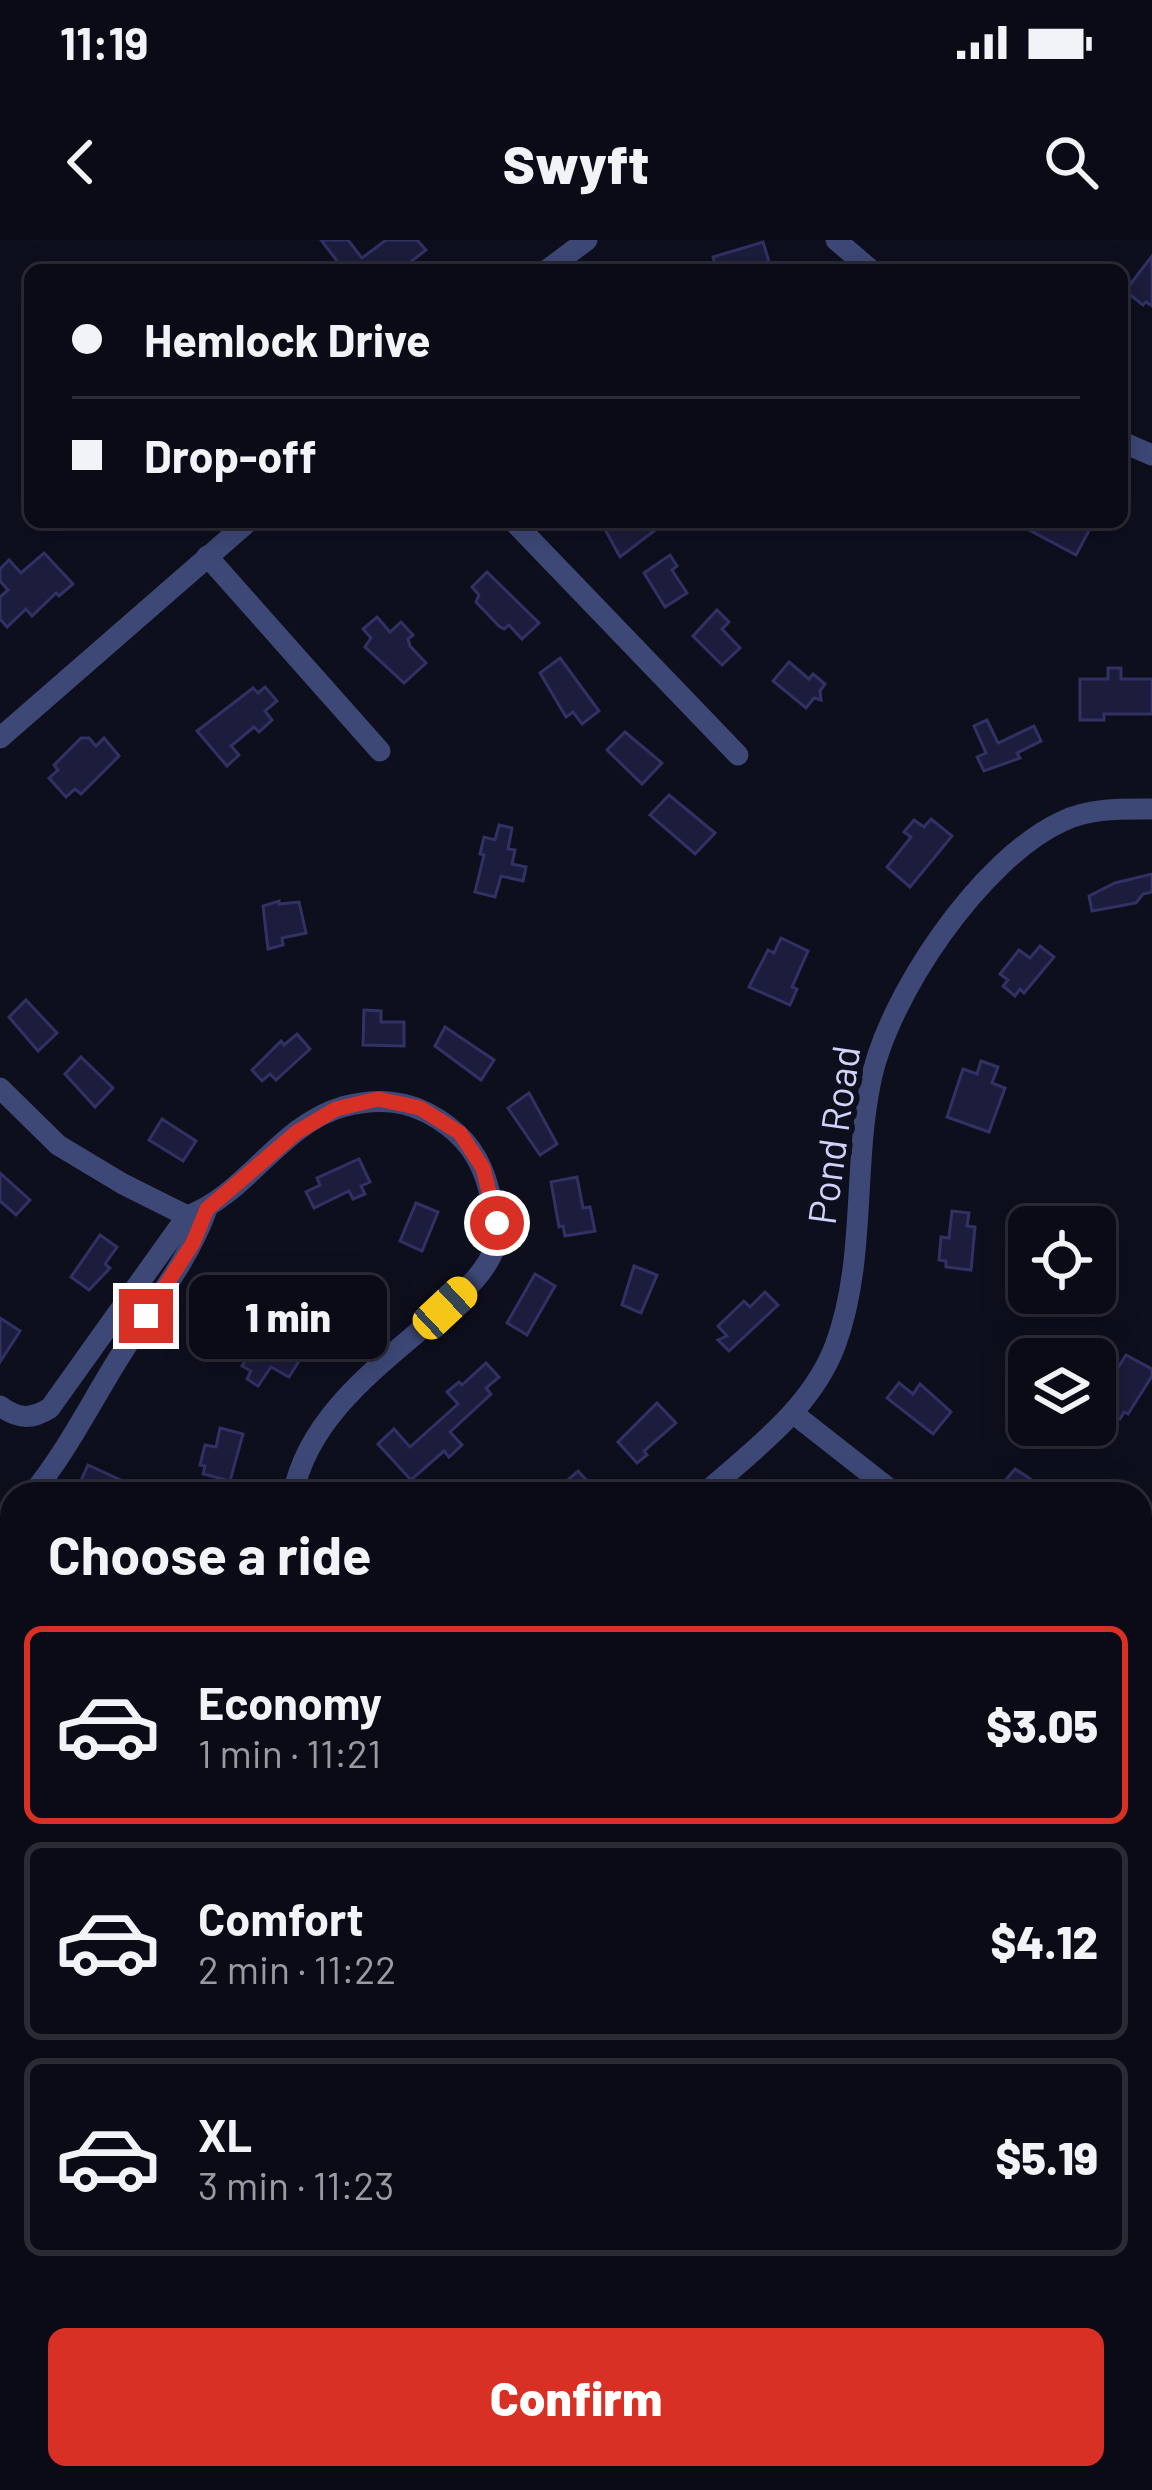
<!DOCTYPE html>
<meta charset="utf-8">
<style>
:root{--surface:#0a0b16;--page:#181923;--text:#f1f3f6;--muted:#999ba1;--line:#2a2b35;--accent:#d93025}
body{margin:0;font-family:Barlow,sans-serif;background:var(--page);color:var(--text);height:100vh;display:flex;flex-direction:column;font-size:45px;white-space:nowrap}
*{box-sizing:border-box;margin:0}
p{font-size:39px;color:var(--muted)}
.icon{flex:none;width:66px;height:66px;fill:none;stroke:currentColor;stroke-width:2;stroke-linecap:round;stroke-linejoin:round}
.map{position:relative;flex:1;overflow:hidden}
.details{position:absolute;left:0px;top:1242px;width:1152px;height:1008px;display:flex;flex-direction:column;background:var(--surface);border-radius:36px 36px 0 0;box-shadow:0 6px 30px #0003,0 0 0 3px var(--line)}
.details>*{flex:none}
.top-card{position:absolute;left:24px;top:24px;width:1104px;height:264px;border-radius:18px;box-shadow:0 6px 30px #0003,0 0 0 3px var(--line);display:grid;align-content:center;height:264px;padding:0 48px;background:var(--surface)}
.buttons{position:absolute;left:1008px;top:966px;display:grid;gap:24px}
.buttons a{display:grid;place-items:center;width:108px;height:108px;border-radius:18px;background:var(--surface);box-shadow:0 6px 30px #0003,0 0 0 3px var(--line);font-size:60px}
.end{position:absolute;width:54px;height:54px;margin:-27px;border:15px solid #d93025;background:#fff;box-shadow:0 0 0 6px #fff}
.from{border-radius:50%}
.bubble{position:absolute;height:84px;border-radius:18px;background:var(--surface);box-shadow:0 6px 30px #0003,0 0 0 3px var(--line);font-size:39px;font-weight:800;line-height:84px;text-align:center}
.car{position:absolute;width:36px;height:72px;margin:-36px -18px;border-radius:15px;box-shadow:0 0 9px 3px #0007;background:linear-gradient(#f5c518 24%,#345 0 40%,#f5c518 0 76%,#345 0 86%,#f5c518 0)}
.top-card b{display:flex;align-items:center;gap:42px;height:114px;font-size:45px}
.top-card b+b{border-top:3px solid var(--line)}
.top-card i{width:30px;height:30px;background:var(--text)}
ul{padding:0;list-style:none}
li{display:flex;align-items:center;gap:36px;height:198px;margin:0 24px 18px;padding:0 24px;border:6px solid var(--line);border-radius:18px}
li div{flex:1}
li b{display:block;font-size:45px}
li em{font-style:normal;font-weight:800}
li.active{border-color:var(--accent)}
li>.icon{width:108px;height:108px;stroke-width:1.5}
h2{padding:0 48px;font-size:54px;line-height:144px}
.button{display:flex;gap:24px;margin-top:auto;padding:24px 48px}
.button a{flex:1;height:138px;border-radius:18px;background:var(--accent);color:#fff;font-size:48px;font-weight:800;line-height:138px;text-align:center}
.status{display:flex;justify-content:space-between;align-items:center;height:84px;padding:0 60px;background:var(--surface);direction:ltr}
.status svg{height:33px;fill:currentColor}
header{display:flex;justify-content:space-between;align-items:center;height:156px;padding:0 48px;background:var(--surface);font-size:54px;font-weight:800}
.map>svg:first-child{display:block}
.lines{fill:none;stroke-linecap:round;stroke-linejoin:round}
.river{stroke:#122c3d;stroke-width:30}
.building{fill:#1c1c3c;stroke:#313165;stroke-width:3}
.minor{stroke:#3e4877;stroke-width:21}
.major{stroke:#9c62ee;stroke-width:27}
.route{stroke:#d93025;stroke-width:15}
.labels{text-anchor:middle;stroke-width:12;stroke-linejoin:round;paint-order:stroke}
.street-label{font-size:39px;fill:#cfd3fa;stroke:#0e0f1d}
</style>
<div class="status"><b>11:19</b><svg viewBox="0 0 49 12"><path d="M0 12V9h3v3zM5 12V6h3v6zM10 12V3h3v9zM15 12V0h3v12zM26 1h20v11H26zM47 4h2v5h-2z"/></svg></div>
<header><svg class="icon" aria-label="back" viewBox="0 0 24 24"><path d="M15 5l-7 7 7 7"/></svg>Swyft<svg class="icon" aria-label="search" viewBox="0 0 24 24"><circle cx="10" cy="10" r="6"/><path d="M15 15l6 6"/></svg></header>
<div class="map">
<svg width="1152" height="2250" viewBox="0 0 1152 2250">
<rect width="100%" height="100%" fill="#0e0f1d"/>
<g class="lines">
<g class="river">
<path d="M0,2016L12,2032"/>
<path d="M649,2238L688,2250"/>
</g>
</g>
<g class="building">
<path d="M321,0H348L362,18L386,0H417L426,10L400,30H344Z"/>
<path d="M763,2L770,25L754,30H717L713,17Z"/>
<path d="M1152,16V66L1146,62L1143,65L1125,51Z"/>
<path d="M601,282H647L654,291L620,317Z"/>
<path d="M1014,282H1081L1091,287L1076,315Z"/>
<path d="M44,313L73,344L59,356L56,353L32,376L26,369L7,387L0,379V357L8,350L0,341V329L9,320L21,333Z"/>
<path d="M670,315L677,326L672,330L687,353L665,367L644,333Z"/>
<path d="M487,332L539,383L522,399L509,385L504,389L499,386L476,362L479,355L472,347Z"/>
<path d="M717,370L729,382L722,389L740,408L722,425L693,396Z"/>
<path d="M377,377L390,392L401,382L413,395L408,399L410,406L426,423L404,443L365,407L371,398L363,389Z"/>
<path d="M560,418L599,471L582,484L573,472L566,477L540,433Z"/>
<path d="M789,422L809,439L813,434L825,444L820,451L821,460L814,458L806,468L773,441Z"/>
<path d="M1108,428H1121V439H1152V474H1104V480H1080V439H1108Z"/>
<path d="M265,447L277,461L265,471L272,480L259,492L254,487L231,506L239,515L227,526L197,491L253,448L258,453Z"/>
<path d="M987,480L998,503L1034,486L1041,501L1017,513L1020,518L984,531L977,517L986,513L974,486Z"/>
<path d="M625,492L662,523L642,544L607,510Z"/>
<path d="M81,498H89L96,506L104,498L119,516L81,554L75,549L66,557L49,538L58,530L54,525Z"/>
<path d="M669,555L715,593L695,614L650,575Z"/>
<path d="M931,579L952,596L910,647L887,627L911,597L904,592L914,580L924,587Z"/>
<path d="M499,585L512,588L508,609L515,610L512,624L526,627L523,641L501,636L495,657L475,652L484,615L480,614L484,597L495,600Z"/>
<path d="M1152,634V652L1143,654L1136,663L1092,671L1089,656L1115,643Z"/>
<path d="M279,661V664L299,662L306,693L282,698L283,705L268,709L263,666Z"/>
<path d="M781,698L808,711L792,747L797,749L790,765L749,747L768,710L774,713Z"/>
<path d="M1040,706L1054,717L1024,753L1020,749L1015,756L1003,746L1008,740L1000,734L1019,710L1030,718Z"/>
<path d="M26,760L57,793L38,811L9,777Z"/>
<path d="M364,770L381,771V782H404V806L363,805Z"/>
<path d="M445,787L494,820L481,840L435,806Z"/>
<path d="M297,794L310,809L276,840L270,834L262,841L252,830L281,801L284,805Z"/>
<path d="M81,817L113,848L95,867L65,834Z"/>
<path d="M981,821L998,827L992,843L1005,848L989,892L947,877L963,829L977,834Z"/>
<path d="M529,853L557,904L540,915L508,868Z"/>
<path d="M162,879L196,901L183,921L149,900Z"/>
<path d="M359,919L370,942L361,946L365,954L353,959L349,951L314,968L306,952L320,945L317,938Z"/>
<path d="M0,933L30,960L16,975L0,961Z"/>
<path d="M577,937L583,968L590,967L595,991L565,996L563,986L559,987L551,942Z"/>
<path d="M416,963L438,972L422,1011L400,1001Z"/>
<path d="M952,971L969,973L967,986L975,987L971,1030L946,1027V1021L939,1020L941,997L949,998Z"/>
<path d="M100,995L117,1007L105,1024L110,1028L89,1050L71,1037Z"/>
<path d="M634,1026L657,1035L641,1073L622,1065Z"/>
<path d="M535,1034L555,1046L527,1095L507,1083Z"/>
<path d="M351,1049L366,1066L334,1095L318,1079Z"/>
<path d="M765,1052L778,1065L729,1111L718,1100L727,1096L718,1086L744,1061L750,1067Z"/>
<path d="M0,1078L20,1091L0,1122Z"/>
<path d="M260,1096L299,1121L289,1137L271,1127L258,1146L247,1139L251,1131L242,1126Z"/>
<path d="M1126,1115L1152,1129V1136L1128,1174L1124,1172L1120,1179L1102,1169L1108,1158L1101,1155L1112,1129L1116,1131Z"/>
<path d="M486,1123L499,1137L486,1148L491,1154L450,1192L462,1205L449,1217L444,1211L411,1240L378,1204L394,1189L410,1207L458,1164L447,1152L459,1142L462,1145Z"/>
<path d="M899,1143L913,1154L920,1144L951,1172L933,1194L887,1158Z"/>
<path d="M657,1163L676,1183L644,1211L647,1215L637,1223L618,1202Z"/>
<path d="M220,1188L243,1194L230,1241L203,1234L205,1226L200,1225L205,1205L216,1207Z"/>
<path d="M88,1225L125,1242L119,1254H97L79,1245Z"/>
<path d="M1015,1229L1029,1238L1049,1254H1008L1000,1247Z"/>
<path d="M578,1231L599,1254H555L562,1245Z"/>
</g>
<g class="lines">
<g class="minor">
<path d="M836,0L871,30"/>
<path d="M547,30L587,0"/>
<path d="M1122,202L1152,215"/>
<path d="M514,282L738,515"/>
<path d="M207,316L380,511"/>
<path d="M0,498L248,282"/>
<path d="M0,848L58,905L123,944L187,976C246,955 280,885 342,867C377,858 407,859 438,879C465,896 481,918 489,950C493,967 500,986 496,1004C487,1033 461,1054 439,1074C382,1124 309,1174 293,1254"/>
<path d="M0,1166C18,1179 31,1180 50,1168L187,976"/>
<path d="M794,1174L896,1254"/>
<path d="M32,1254C68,1210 92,1160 122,1113C151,1066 188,1022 207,969"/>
<path d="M704,1254C752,1211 811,1169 835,1106C866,1023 853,931 870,845C886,758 981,618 1063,581C1090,568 1122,569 1152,569"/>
<path d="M11,1286L12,1284"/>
<path d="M1140,1299L1152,1278"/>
<path d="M1140,1666L1152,1672"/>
<path d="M0,1696L12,1707"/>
<path d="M1101,2250L1110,2238"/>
</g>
<g class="major">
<path d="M0,1514L12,1527"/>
<path d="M1122,2238L1140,2250"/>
</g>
</g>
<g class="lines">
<path class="route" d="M146,1076L193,1003L207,969L297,892L336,869L378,859L420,868L460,893L483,928L497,983"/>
</g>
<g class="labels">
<g class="street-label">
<text transform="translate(834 895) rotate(-82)" y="14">Pond Road</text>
</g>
</g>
</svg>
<div class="buttons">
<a><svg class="icon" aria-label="locate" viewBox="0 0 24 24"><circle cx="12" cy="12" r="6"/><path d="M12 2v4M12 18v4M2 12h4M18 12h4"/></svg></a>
<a><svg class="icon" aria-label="layers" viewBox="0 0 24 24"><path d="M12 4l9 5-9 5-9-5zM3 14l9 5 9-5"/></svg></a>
</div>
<i class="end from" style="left:497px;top:983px"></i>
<i class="end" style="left:146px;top:1076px"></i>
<div class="bubble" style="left:189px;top:1035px;width:198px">1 min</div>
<i class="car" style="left:445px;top:1068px;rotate:47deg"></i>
<div class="top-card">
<b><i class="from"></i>Hemlock Drive</b>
<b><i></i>Drop-off</b>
</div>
<section class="details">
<h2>Choose a ride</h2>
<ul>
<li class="active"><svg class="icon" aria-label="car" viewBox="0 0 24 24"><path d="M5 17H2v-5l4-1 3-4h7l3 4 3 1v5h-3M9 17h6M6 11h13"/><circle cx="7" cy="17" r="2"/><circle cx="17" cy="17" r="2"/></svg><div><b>Economy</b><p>1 min · 11:21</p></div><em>$3.05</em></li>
<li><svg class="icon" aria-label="car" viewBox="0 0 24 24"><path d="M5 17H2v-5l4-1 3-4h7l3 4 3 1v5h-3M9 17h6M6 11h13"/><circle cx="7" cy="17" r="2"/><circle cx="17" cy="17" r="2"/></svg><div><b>Comfort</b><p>2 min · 11:22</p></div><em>$4.12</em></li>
<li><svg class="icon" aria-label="car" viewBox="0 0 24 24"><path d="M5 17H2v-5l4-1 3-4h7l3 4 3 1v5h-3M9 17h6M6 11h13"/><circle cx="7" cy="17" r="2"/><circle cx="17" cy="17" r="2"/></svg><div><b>XL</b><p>3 min · 11:23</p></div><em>$5.19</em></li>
</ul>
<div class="button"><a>Confirm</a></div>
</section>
</div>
